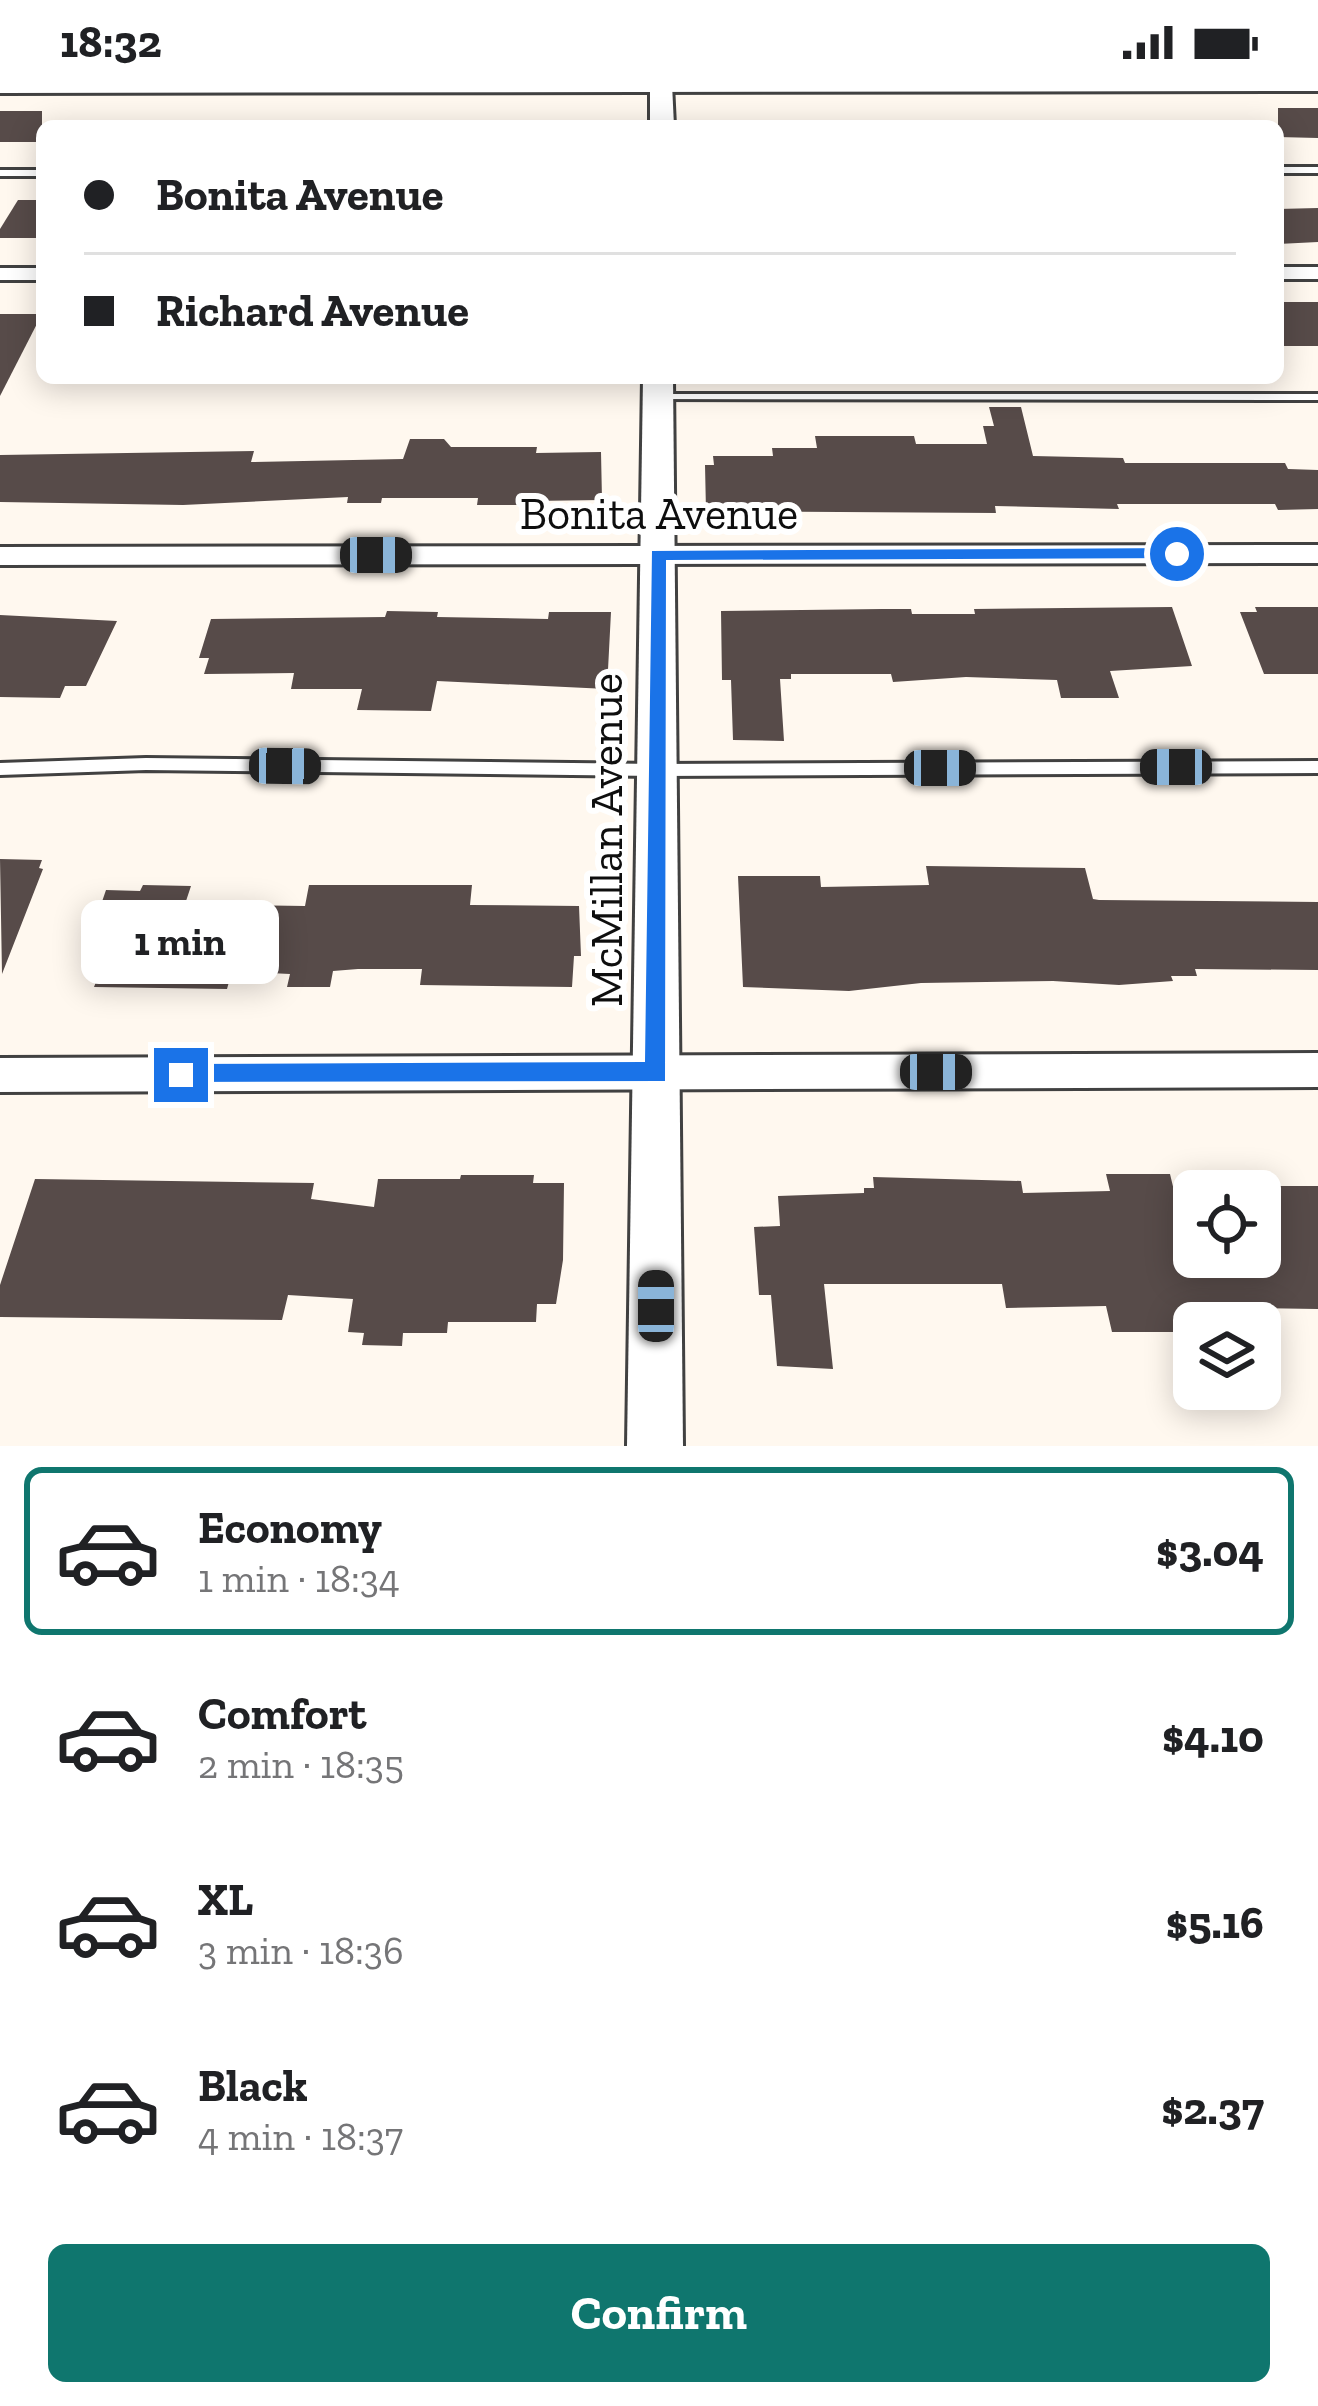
<!DOCTYPE html>
<meta charset="utf-8">
<style>
:root{--surface:#fff;--page:#f2f2f2;--text:#202124;--muted:#757577;--line:#e0e0e0;--accent:#0f766e}
body{margin:0;font-family:"Zilla Slab",serif;background:var(--page);color:var(--text);height:100vh;display:flex;flex-direction:column;font-size:45px;white-space:nowrap}
*{box-sizing:border-box;margin:0}
p{font-size:39px;color:var(--muted)}
.icon{flex:none;width:66px;height:66px;fill:none;stroke:currentColor;stroke-width:2;stroke-linecap:round;stroke-linejoin:round}
.map{position:relative;height:1362px;overflow:hidden}
.details{display:flex;flex-direction:column;background:var(--surface);flex:1}
.details>*{flex:none}
.guide{position:absolute;left:36px;top:36px;width:1248px;height:264px;border-radius:18px;box-shadow:0 6px 30px #0003;display:grid;align-content:center;height:264px;padding:0 48px;background:var(--surface)}
.tools{position:absolute;left:1173px;top:1086px;display:grid;gap:24px}
.tools a{display:grid;place-items:center;width:108px;height:108px;border-radius:18px;background:var(--surface);box-shadow:0 6px 30px #0003;font-size:60px}
.end{position:absolute;width:54px;height:54px;margin:-27px;border:15px solid #1a73e8;background:#fff;box-shadow:0 0 0 6px #fff}
.from{border-radius:50%}
.bubble{position:absolute;height:84px;border-radius:18px;background:var(--surface);box-shadow:0 6px 30px #0003;font-size:39px;font-weight:700;line-height:84px;text-align:center}
.car{position:absolute;width:36px;height:72px;margin:-36px -18px;border-radius:15px;box-shadow:0 0 9px 3px #0007;background:linear-gradient(#222 24%,#8ab4d8 0 40%,#222 0 76%,#8ab4d8 0 86%,#222 0)}
.guide b{display:flex;align-items:center;gap:42px;height:114px;font-size:45px}
.guide b+b{border-top:3px solid var(--line)}
.guide i{width:30px;height:30px;background:var(--text)}
ul{padding:21px 0 0;list-style:none}
li{display:flex;align-items:center;gap:36px;height:168px;margin:0 24px 18px;padding:0 24px;border:6px solid transparent;border-radius:18px}
li div{flex:1}
li b{display:block;font-size:45px}
li em{font-style:normal;font-weight:700}
li.on{border-color:var(--accent)}
li>.icon{width:108px;height:108px;stroke-width:1.5}
.action{display:flex;gap:24px;margin-top:auto;padding:24px 48px}
.action a{flex:1;height:138px;border-radius:18px;background:var(--accent);color:#fff;font-size:48px;font-weight:700;line-height:138px;text-align:center}
.status{display:flex;justify-content:space-between;align-items:center;height:84px;padding:0 60px;background:var(--surface);direction:ltr}
.status svg{height:33px;fill:currentColor}
.map>svg:first-child{display:block}
.building{fill:#574b49}
.lines{fill:none;stroke-linecap:round;stroke-linejoin:round}
.service-casing{stroke:#414141;stroke-width:6}
.minor-casing{stroke:#414141;stroke-width:6}
.tertiary-casing{stroke:#414141;stroke-width:6}
.service{fill:#fff;fill-rule:evenodd}
.minor{fill:#fff;fill-rule:evenodd}
.tertiary{fill:#fff;fill-rule:evenodd}
.route{fill:#1a73e8}
.labels{text-anchor:middle;stroke-width:12;stroke-linejoin:round;paint-order:stroke}
.street-label{font-size:45px;fill:#0e0e0e;stroke:#fff}
</style>
<div class="status"><b>18:32</b><svg viewBox="0 0 49 12"><path d="M0 12V9h3v3zM5 12V6h3v6zM10 12V3h3v9zM15 12V0h3v12zM26 1h20v11H26zM47 4h2v5h-2z"/></svg></div>
<div class="map">
<svg width="1318" height="1362" viewBox="0 0 1318 1362">
<rect width="100%" height="100%" fill="#fff8ef"/>
<g class="building">
<path d="M1278,24H1318V54L1278,53Z"/>
<rect x="0" y="27" width="42" height="31"/>
<path d="M18,116H42V154H0V145Z"/>
<path d="M1318,124V158L1278,160V125Z"/>
<rect x="1278" y="218" width="40" height="44"/>
<path d="M0,230H42L0,312Z"/>
<path d="M989,323H1021L1033,372L1123,374L1125,379H1285L1288,385L1318,386V425L1278,426L1275,420H1117L1119,425L995,422L996,429L706,427L705,381H714L713,372H773L772,364H817L815,352H914L916,360H987L983,342H994Z"/>
<path d="M410,355H444L451,363H537L536,369L601,368L602,416L531,417V421H477L478,414H382L381,419H347L348,413L183,421L0,418V371L254,367L251,378L403,375Z"/>
<path d="M1172,523L1192,582L1110,587L1119,614H1061L1057,596L966,593L893,598L891,590H791V595H780L784,657L733,656L731,596H722L721,527L882,525H911L912,530H975L974,525Z"/>
<path d="M1255,523H1318V590H1264L1240,528H1257Z"/>
<path d="M387,527L438,528L437,533L548,535L549,528H611L607,605L437,597L431,627L357,626L362,605H291L294,589L204,590L209,574H199L211,535L385,533Z"/>
<path d="M0,531L117,537L86,602H65L60,614L0,613Z"/>
<path d="M0,775L42,776L39,784L43,785L2,890Z"/>
<path d="M926,782L1085,784L1093,815L1099,816L1318,818V886L1195,885L1197,892H1171L1173,897L1119,901L1053,897L921,899L849,907L743,903L738,792H820L821,803L929,801Z"/>
<path d="M143,801L191,802L185,820L305,822L309,801H472L470,821L579,822L581,872H574L572,903L420,901L422,885H358L333,887L330,903H287L290,890L232,887L227,905L94,903L99,890H93L110,841H94L106,806L140,807Z"/>
<path d="M1106,1090H1170L1190,1173H1260V1102H1318V1225L1203,1223L1207,1239H1194V1248H1112L1106,1222L1006,1224L1002,1200H824L833,1285L777,1282L771,1211H759L754,1143L780,1142L778,1112L864,1109V1104H874L873,1093L1021,1097L1023,1109L1110,1107Z"/>
<path d="M461,1091H534L533,1099H564L563,1176L556,1220H537L536,1238H448L447,1249H403L402,1262L362,1261L364,1249L348,1248L353,1215L288,1211L282,1236L0,1233V1201L35,1095L314,1099L311,1115L374,1123L378,1095H460Z"/>
</g>
<g class="lines">
<defs>
<g id="service">
<rect x="1278" y="83" width="40" height="6"/>
<rect x="0" y="86" width="42" height="6"/>
<path d="M658,310H1318V316L654,315V311Z"/>
<path d="M146,674L657,680L1318,677V689L657,692L146,686L0,691V679Z"/>
</g>
<g id="minor">
<path d="M0,0H1318V7L0,9Z"/>
<rect x="1278" y="183" width="40" height="12"/>
<rect x="0" y="184" width="42" height="12"/>
<path d="M1318,461V479L0,481V463Z"/>
<path d="M1318,969V1003L0,1008V974Z"/>
</g>
<g id="tertiary">
<path d="M650,0H672L674,42H650Z"/>
<path d="M643,294H673L683,1362H627Z"/>
</g>
</defs>
<use href="#service" class="service-casing"/>
<use href="#minor" class="minor-casing"/>
<use href="#tertiary" class="tertiary-casing"/>
<use href="#service" class="service"/>
<use href="#minor" class="minor"/>
<use href="#tertiary" class="tertiary"/>
</g>
<path class="route" d="M1177,464L1185,470L1183,474L666,476L665,997L172,998L169,991L181,980L645,978L652,467Z"/>
<g class="labels">
<g class="street-label">
<text x="659" y="445">Bonita Avenue</text>
<text transform="translate(606 756) rotate(-90)" y="16">McMillan Avenue</text>
</g>
</g>
</svg>
<div class="tools">
<a><svg class="icon" aria-label="locate" viewBox="0 0 24 24"><circle cx="12" cy="12" r="6"/><path d="M12 2v4M12 18v4M2 12h4M18 12h4"/></svg></a>
<a><svg class="icon" aria-label="layers" viewBox="0 0 24 24"><path d="M12 4l9 5-9 5-9-5zM3 14l9 5 9-5"/></svg></a>
</div>
<i class="end from" style="left:1177px;top:470px"></i>
<i class="end" style="left:181px;top:991px"></i>
<div class="bubble" style="left:81px;top:816px;width:198px">1 min</div>
<i class="car" style="left:376px;top:471px;rotate:90deg"></i>
<i class="car" style="left:285px;top:682px;rotate:91deg"></i>
<i class="car" style="left:1176px;top:683px;rotate:270deg"></i>
<i class="car" style="left:940px;top:684px;rotate:90deg"></i>
<i class="car" style="left:936px;top:988px;rotate:90deg"></i>
<i class="car" style="left:656px;top:1222px;rotate:0deg"></i>
<div class="guide">
<b><i class="from"></i>Bonita Avenue</b>
<b><i></i>Richard Avenue</b>
</div>
</div>
<section class="details">
<ul>
<li class="on"><svg class="icon" aria-label="car" viewBox="0 0 24 24"><path d="M5 17H2v-5l4-1 3-4h7l3 4 3 1v5h-3M9 17h6M6 11h13"/><circle cx="7" cy="17" r="2"/><circle cx="17" cy="17" r="2"/></svg><div><b>Economy</b><p>1 min · 18:34</p></div><em>$3.04</em></li>
<li><svg class="icon" aria-label="car" viewBox="0 0 24 24"><path d="M5 17H2v-5l4-1 3-4h7l3 4 3 1v5h-3M9 17h6M6 11h13"/><circle cx="7" cy="17" r="2"/><circle cx="17" cy="17" r="2"/></svg><div><b>Comfort</b><p>2 min · 18:35</p></div><em>$4.10</em></li>
<li><svg class="icon" aria-label="car" viewBox="0 0 24 24"><path d="M5 17H2v-5l4-1 3-4h7l3 4 3 1v5h-3M9 17h6M6 11h13"/><circle cx="7" cy="17" r="2"/><circle cx="17" cy="17" r="2"/></svg><div><b>XL</b><p>3 min · 18:36</p></div><em>$5.16</em></li>
<li><svg class="icon" aria-label="car" viewBox="0 0 24 24"><path d="M5 17H2v-5l4-1 3-4h7l3 4 3 1v5h-3M9 17h6M6 11h13"/><circle cx="7" cy="17" r="2"/><circle cx="17" cy="17" r="2"/></svg><div><b>Black</b><p>4 min · 18:37</p></div><em>$2.37</em></li>
</ul>
<div class="action"><a>Confirm</a></div>
</section>
